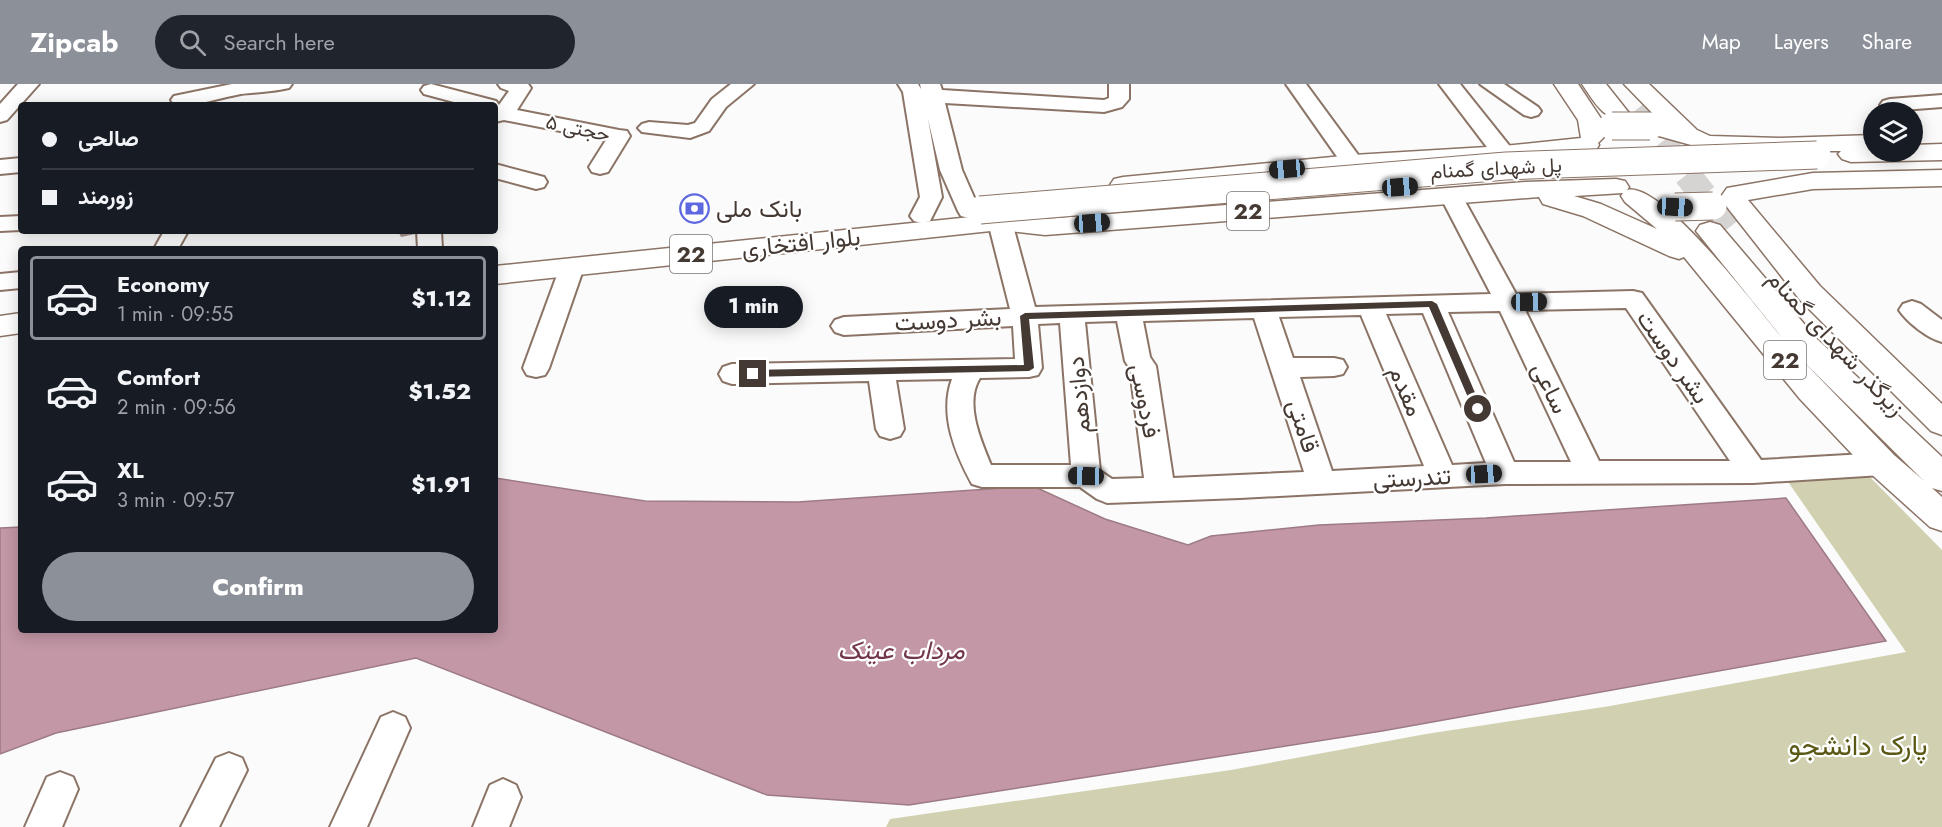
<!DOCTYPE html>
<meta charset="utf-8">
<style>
:root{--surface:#171b24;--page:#20242c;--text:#f1f3f6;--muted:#9ea1a6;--line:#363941;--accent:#8c9099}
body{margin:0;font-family:Jost,Vazirmatn,sans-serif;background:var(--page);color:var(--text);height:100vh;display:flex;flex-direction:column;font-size:22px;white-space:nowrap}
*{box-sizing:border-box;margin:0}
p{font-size:20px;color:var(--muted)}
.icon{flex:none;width:33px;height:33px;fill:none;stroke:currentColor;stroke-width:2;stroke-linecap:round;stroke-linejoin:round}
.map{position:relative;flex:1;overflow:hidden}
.sheet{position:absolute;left:18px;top:162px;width:480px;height:387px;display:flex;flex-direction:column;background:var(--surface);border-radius:6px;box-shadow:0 3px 15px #0003}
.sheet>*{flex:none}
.top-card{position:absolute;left:18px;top:18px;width:480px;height:132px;border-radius:6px;box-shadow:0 3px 15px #0003;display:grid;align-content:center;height:132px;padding:0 24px;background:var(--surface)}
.tools{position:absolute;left:1863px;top:18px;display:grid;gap:12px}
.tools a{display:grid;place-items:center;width:60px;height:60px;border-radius:50%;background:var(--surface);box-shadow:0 3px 15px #0003;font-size:30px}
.end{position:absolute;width:27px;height:27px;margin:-14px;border:8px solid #443933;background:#fff;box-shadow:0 0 0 3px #fff}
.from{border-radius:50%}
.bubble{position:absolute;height:42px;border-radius:21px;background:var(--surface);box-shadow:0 3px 15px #0003;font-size:20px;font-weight:800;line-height:42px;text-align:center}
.car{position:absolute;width:18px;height:36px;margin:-18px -9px;border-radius:8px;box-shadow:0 0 4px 2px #0007;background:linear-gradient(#222 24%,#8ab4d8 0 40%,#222 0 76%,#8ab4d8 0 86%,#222 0)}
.top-card b{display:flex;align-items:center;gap:21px;height:57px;font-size:22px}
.top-card b+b{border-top:2px solid var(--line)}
.top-card i{width:15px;height:15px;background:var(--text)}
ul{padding:10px 0 0;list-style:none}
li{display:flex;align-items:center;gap:18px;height:84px;margin:0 12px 9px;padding:0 12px;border:3px solid transparent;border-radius:6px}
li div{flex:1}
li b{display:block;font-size:22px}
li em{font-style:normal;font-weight:800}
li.active{border-color:var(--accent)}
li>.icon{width:54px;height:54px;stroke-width:1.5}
.action{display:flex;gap:12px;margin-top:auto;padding:12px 24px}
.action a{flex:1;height:69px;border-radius:36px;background:var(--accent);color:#fff;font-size:24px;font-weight:800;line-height:69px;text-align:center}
header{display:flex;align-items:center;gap:36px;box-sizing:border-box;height:84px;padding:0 30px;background:var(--accent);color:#fff}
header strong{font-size:28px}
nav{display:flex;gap:33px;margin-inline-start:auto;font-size:21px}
.search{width:420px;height:54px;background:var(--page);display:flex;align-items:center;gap:15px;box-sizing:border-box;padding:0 21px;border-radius:33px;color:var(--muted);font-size:22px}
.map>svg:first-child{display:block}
.green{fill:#d1d1b1}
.water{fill:#c397a5;stroke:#9d7b83;stroke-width:1.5}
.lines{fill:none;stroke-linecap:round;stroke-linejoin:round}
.highway-tunnel{stroke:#d6d4d3;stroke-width:27;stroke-dasharray:27 14;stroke-linecap:butt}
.minor-casing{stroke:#8b7466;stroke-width:4}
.highway-casing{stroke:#8b7466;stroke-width:3}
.minor{fill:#fff;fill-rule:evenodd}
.highway{fill:#fff;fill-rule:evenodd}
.highway-bridge-casing{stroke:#8b7466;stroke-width:29;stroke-linecap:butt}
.highway-bridge{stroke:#fff;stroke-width:27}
.shaded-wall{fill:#a7928f}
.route{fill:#443933}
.labels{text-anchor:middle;stroke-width:4.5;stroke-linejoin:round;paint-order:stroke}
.far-street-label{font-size:20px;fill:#443933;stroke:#fff}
.shield{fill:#fff;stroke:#7c7470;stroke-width:1.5}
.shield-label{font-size:22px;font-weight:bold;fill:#443933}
.poi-label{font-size:24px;fill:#443933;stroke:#fff;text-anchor:start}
.street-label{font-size:24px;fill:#443933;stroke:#fff}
.water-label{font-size:26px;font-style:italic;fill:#71364c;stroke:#fff}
.near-park-label{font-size:28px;fill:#5a5814;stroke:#fff}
</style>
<header>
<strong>Zipcab</strong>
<div class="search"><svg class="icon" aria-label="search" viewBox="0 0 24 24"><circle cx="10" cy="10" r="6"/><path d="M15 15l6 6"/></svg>Search here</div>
<nav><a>Map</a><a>Layers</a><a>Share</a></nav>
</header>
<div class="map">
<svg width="1942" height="743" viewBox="0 0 1942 743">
<rect width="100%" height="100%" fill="#fbfbfb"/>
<path class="green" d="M1863,386L1942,466V743H886L890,735L1231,686L1426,650L1610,622L1906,568L1784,392Z"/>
<path class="water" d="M495,394L645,417L798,418L1033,402L1105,435L1188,461L1211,452L1319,441L1486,434L1786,414L1886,557L1382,647L909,721L767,711L416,574L56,649L0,670V444L21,443V546H495Z"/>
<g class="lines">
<path class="highway-tunnel" d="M1636,26L1732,147"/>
<defs>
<g id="minor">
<path d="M18,0H39L7,36L0,38V20Z"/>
<path d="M232,0H292L289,4C273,8 257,8 241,10C219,14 196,23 174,20L171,16L174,12Z"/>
<path d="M431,0L496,17L499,21L509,7L501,4L498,0H528L531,4L517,26L619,46L627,47L630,52L608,88L600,90L592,88L589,83L606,56L504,36L495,38V21H465L424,10L421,6L424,2Z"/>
<path d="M731,0H754L726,23L709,47L690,54L642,48L638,44L642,40L649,38L688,41L695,39L712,15Z"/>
<path d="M898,0H918L921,5L920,0H940L942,6L1104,16L1109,14V0H1129V15L1122,23L1104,28L945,19L962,86L980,127L977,132L969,134L961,132L958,127L940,86L928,35L942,113L930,137L922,139L914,137L910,132L920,113L903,8Z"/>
<path d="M1286,0H1306L1364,79L1361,84L1353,86L1345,84Z"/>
<path d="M1439,0H1460L1512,65L1515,70L1512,75L1504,77L1496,75Z"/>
<path d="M1480,0H1504L1538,23L1541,27L1538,31L1531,33L1524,31Z"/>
<path d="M1942,11V23L1890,27L1883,25L1880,21L1883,17L1890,15Z"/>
<path d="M21,74V88L0,90V76Z"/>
<path d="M495,80L544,93L547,98L544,103L536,105L495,94Z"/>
<path d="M1451,105L1459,107L1462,112L1516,210L1633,207L1642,209L1761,376L1882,369L1892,372L1896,380L1892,388L1882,391L1753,399L1505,400L1240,414L1107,419L1097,415L1080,403H982L972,400C955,369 939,330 952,295L896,296L904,345L900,352L890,355L880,352L876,345L869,297L732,300L723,297L719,290L723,283L732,280L1015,275L1013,242L844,251L835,248L831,242L835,236L844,233L1010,225L988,138L992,133L1000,131L1008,133L1012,138L1035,223L1491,210L1440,112L1443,107ZM1626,224L1730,377H1599L1525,226ZM1500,227L1571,378H1514L1448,228ZM1423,229L1486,379L1452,381L1386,230ZM1361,231L1424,382L1332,387L1300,293L1334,292L1343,290L1347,283L1343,276L1334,274H1293L1279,233ZM1254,234L1304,388L1173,394L1156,282L1150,273L1143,237ZM1117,237L1125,277L1130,285L1144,394L1112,395L1100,387L1085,238ZM1060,239L1071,381H991C981,357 964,319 980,294L1029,293L1038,291L1042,284L1038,240Z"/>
<path d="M21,132V146L0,147V133Z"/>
<path d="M164,147H188L178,165H154Z"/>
<path d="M417,147H441L442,165H418Z"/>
<path d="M572,175L581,177L584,183L549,284L545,291L536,293L527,291L523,284L560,183L563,177Z"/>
<path d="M21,188V204L0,206V190Z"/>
<path d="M1912,217L1921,220L1942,236V258C1927,254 1908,239 1899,226L1903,220Z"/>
<path d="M393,628L405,633L410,644L367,743H330L381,633Z"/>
<path d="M229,669L242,674L247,686L219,743H181L216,674Z"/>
<path d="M60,688L73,693L78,705L62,743H25L47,693Z"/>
<path d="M503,695L516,701L521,713L509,743H473L490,701Z"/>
</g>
<g id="highway">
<path d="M1554,0H1578L1602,36L1604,53L1598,59L1599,61L1596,66L1504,78L1353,87L1123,109L1114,107L1110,101L1114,95L1123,93L1353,71L1504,62L1581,54L1578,36Z"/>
<path d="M1582,0H1606L1629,29L1625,34C1605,39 1593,16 1582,0Z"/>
<path d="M1624,0H1649L1697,46L1710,52L1780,54L1874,51V68H1912V61L1942,60V76L1851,78L1842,75L1838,70L1841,67H1734L1738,72L1734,77L1725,80L1716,77L1691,61L1641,47L1638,42L1641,37L1650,35L1660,37Z"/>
<path d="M1942,86V102L1813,105L1748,116L1820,202L1942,320V351L1931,347L1800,216L1720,114L1727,104L1813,89Z"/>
<path d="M1616,95L1625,97L1629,103L1627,106C1662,97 1759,227 1783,255L1696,147L1700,141L1710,138L1720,141L1817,255L1942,373V407L1932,404L1942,413V447L1930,443L1870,389L1800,315L1684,173L1679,175L1669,172L1583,132L1543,120L1539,113L1045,151L1000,146L495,200V182L1000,130L1045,135L1525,98ZM1623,109L1621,112L1625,118L1657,145L1601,120L1574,112ZM1802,276L1923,396L1894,371Z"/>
<path d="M21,229V249L0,252V232Z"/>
</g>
</defs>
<use href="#minor" class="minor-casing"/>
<use href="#highway" class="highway-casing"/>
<use href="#minor" class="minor"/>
<use href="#highway" class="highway"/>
<defs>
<g id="highway-bridge">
<path d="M1612,42H1650"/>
<path d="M1675,123L1713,122"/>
<path d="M980,126L1506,82L1817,71"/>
</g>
</defs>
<use href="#highway-bridge" class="highway-bridge-casing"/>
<use href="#highway-bridge" class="highway-bridge"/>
</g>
<path class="shaded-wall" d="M398,147H415V150L401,153Z"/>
<path class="route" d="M1432,217L1437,220L1482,325L1481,328H1474L1473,325L1429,223L1029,235L1034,284L1029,287L753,293L749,290L753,286L1024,281L1020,232L1025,229Z"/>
<defs>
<symbol id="bank-ring" viewBox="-11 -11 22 22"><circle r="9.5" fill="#fff" stroke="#5e68e0" stroke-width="1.5"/><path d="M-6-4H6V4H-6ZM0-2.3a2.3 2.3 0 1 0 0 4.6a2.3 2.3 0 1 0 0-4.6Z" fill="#5e68e0"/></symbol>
</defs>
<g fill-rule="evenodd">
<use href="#bank-ring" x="678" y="108" width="33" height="33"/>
</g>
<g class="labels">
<g class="far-street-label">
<text transform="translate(578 44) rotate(12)" y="7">حجتی ۵</text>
<text transform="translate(1496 84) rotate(-3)" y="7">پل شهدای گمنام</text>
</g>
<g class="shield">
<rect x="1227" y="108" width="42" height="38" rx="4.5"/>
<rect x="670" y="151" width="42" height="38" rx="4.5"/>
<rect x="1764" y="257" width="42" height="38" rx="4.5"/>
</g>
<g class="shield-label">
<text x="1248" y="135">22</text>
<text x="691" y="178">22</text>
<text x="1785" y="284">22</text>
</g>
<g class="poi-label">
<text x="716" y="133">بانک ملی</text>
</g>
<g class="street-label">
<text transform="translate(801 159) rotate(-6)" y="8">بلوار افتخاری</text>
<text transform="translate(948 236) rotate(-3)" y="8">بشر دوست</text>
<text transform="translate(1836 259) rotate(47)" y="8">زیرگذر شهدای گمنام</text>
<text transform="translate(1673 273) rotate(55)" y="8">بشر دوست</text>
<text transform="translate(1550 304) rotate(64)" y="8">ساعی</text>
<text transform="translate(1406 307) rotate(67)" y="8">مقدم</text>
<text transform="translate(1079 311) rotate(-95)" y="8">دوازدهم</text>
<text transform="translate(1145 317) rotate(79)" y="8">فردوسی</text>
<text transform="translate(1303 342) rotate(72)" y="8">قامتی</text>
<text transform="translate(1412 394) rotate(-3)" y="8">تندرستی</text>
</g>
<g class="water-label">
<text x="901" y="575">مرداب عینک</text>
</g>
<g class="near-park-label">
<text x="1858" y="671">پارک دانشجو</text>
</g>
</g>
</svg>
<div class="tools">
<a><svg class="icon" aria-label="layers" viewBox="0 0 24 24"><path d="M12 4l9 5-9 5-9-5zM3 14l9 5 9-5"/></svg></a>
</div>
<i class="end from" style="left:1478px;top:325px"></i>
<i class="end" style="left:753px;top:290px"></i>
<div class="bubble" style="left:704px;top:202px;width:99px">1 min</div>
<i class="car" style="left:1287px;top:85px;rotate:265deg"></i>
<i class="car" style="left:1400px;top:103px;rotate:86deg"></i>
<i class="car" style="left:1675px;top:123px;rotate:93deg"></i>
<i class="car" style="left:1092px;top:139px;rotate:86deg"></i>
<i class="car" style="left:1529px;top:218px;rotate:89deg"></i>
<i class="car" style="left:1484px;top:390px;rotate:87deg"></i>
<i class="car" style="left:1086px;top:392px;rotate:271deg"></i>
<div class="top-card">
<b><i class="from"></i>صالحی</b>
<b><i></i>زورمند</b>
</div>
<section class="sheet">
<ul>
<li class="active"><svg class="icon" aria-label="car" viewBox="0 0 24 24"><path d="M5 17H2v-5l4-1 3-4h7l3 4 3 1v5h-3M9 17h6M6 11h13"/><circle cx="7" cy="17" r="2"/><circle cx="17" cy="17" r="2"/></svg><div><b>Economy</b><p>1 min · 09:55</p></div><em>$1.12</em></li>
<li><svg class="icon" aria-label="car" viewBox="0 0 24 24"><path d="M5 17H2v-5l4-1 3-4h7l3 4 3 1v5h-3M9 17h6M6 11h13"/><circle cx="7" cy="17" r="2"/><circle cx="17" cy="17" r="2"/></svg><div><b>Comfort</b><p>2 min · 09:56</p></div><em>$1.52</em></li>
<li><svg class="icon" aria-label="car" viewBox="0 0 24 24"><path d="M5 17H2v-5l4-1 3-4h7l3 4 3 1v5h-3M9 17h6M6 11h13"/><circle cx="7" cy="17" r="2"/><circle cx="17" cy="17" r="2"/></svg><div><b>XL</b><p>3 min · 09:57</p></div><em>$1.91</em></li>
</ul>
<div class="action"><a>Confirm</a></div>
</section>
</div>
